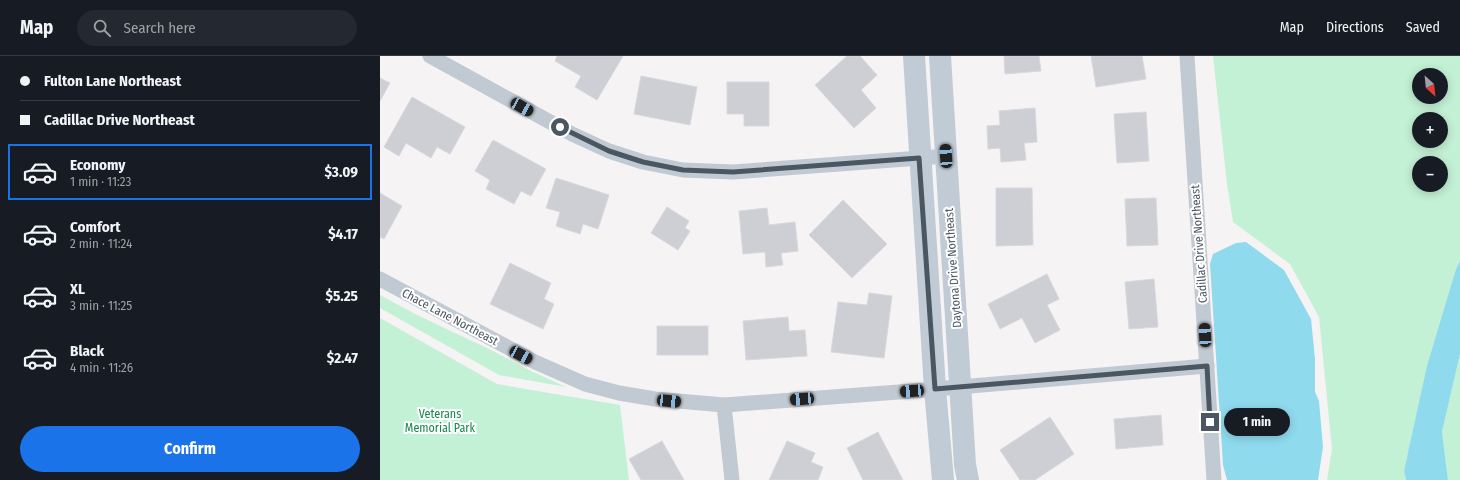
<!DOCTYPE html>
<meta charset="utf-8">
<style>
:root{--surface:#171b24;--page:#242831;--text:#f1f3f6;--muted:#9ea1a6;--line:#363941;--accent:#1a73e8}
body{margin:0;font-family:"Fira Sans Condensed",sans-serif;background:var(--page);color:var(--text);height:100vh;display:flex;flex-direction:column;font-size:15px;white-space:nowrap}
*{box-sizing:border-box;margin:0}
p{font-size:13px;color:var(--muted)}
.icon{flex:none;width:22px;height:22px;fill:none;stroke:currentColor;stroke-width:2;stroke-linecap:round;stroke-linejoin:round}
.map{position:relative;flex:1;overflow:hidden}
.panel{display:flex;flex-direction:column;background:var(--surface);width:380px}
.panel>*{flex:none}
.hud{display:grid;align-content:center;height:88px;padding:0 20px;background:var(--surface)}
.needle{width:26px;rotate:153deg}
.tools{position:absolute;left:1032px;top:12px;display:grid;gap:8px}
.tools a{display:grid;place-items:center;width:36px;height:36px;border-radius:50%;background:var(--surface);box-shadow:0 2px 10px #0003;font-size:20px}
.end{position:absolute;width:18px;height:18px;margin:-9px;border:5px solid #4a5661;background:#fff;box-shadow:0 0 0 2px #fff}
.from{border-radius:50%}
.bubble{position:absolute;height:28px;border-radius:14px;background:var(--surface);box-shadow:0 2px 10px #0003;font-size:13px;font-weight:700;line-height:28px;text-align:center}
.car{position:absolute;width:12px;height:24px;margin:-12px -6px;border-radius:5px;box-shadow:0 0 3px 1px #0007;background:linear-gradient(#222 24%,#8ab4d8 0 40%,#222 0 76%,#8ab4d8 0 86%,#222 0)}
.hud b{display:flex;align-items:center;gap:14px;height:38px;font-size:15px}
.hud b+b{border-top:1px solid var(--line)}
.hud i{width:10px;height:10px;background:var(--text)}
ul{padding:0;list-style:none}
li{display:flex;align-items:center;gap:12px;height:56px;margin:0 8px 6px;padding:0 12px;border:2px solid transparent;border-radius:0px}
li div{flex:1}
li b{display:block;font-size:15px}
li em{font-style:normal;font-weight:700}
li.active{border-color:var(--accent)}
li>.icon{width:36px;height:36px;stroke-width:1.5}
.button{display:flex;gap:8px;margin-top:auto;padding:8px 20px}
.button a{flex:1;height:46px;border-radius:24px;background:var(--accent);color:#fff;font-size:16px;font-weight:700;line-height:46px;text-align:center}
header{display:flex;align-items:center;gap:24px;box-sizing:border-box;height:56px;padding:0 20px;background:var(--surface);border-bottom:1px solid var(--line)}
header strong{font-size:19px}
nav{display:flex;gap:22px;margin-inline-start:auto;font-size:14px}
.search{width:280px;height:36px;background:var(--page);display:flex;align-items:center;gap:10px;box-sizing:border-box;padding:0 14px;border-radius:22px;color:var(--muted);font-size:15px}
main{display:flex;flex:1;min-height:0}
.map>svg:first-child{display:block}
.green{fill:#c3f1d5;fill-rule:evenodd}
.water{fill:#90daee}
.building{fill:#cdcfd5;stroke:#d7d9de}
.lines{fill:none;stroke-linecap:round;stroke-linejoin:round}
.street{stroke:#c1cad2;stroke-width:15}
.secondary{stroke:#c1cbd6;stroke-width:22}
.route{stroke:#4a5661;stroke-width:5}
.labels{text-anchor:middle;stroke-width:4;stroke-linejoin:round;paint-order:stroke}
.street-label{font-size:12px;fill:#4a5661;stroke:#fff}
.park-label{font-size:12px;fill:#17864f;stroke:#fff}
</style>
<header>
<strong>Map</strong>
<div class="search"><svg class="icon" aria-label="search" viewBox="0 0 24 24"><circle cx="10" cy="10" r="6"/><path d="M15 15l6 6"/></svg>Search here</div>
<nav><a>Map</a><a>Directions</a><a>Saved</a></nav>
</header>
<main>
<section class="panel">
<div class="hud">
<b><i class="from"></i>Fulton Lane Northeast</b>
<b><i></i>Cadillac Drive Northeast</b>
</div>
<ul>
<li class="active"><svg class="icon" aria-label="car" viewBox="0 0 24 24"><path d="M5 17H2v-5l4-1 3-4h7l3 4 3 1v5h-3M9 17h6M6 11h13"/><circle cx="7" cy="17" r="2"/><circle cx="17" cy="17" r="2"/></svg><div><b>Economy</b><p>1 min · 11:23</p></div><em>$3.09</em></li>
<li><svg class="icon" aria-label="car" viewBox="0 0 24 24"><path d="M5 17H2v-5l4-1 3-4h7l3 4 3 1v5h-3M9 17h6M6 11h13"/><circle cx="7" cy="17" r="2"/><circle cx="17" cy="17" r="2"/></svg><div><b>Comfort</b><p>2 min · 11:24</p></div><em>$4.17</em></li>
<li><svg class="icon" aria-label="car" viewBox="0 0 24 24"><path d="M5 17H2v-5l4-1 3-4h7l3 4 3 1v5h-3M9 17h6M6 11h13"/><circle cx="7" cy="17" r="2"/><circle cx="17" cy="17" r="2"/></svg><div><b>XL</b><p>3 min · 11:25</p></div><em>$5.25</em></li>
<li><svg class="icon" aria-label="car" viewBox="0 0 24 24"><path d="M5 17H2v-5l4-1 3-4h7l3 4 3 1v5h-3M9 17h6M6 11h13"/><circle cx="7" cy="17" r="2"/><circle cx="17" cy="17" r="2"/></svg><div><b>Black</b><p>4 min · 11:26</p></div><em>$2.47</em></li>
</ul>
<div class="button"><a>Confirm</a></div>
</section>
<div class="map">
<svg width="1080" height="424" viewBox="0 0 1080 424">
<rect width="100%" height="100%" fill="#f5f3f3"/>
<g class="green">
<path d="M833,0H1080V205L1076,213L1024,414L1026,424H947L952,393L939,261L910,208L853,166L847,128ZM1039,19H1061V41H1039ZM1039,63H1061V85H1039ZM1039,107H1061V129H1039Z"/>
<path d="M0,239L37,259L111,294L151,315L186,331L119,319L0,252Z"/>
<path d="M0,262L117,328L240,349L249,424H0Z"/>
<path d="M1080,298V424H1068L1062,376Z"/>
</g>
<g class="water">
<path d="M866,186L904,214L931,263L935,303V336L939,345L943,391L938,424H847L843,409L830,208L833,198L856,187Z"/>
<path d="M1080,205V298L1062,376L1068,424H1026L1024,415L1047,310L1076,213Z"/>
</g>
<g class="building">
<path d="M177,0H243L217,44L195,31L201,20L175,5Z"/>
<path d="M467,0H480L497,19L481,34L496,52L474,72L435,29Z"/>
<path d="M624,0H659L661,15L625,18Z"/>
<path d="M711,0H762L766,23L716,31Z"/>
<path d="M261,20L317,31L310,69L254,58Z"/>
<path d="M0,22L10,27L0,45Z"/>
<path d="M347,26H389V70H364V58H347Z"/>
<path d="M32,41L85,71L70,98L57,91L51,102L26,87L19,100L4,91Z"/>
<path d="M655,52L657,86L644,87L646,104L621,106L620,92L608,93L607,70L620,69L619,55Z"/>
<path d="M766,56L769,105L737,107L734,58Z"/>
<path d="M113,84L166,113L151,140L141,135L134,148L106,133L110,124L95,115Z"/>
<path d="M176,122L229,139L218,173L203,168L200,178L176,170L180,156L166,152Z"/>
<path d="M616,132H652L653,189L616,190Z"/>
<path d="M0,137L22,150L4,183L0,181Z"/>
<path d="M776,142L778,189L747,190L745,143Z"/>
<path d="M463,144L507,188L472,222L429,179Z"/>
<path d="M287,151L309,165L305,172L310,175L298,194L271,177Z"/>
<path d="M387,152L389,169L415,166L418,195L401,197L403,209L386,211L385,196L363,198L359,155Z"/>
<path d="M130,207L171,227L164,243L174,248L163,273L110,248Z"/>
<path d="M667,218L679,243L667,249L680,274L655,287L642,262L620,273L608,248Z"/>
<path d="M774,223L778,271L749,273L745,226Z"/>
<path d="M489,237L512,240L504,302L451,296L458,246L487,249Z"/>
<path d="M408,261L409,275L425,274L427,300L366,304L363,265Z"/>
<rect x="277" y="270" width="51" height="29"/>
<path d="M781,359L783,389L736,393L734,363Z"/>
<path d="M670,361L694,398L655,424H640L620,394Z"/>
<path d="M498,376L523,424H483L467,392Z"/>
<path d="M282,385L304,424H261L249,403Z"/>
<path d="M407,385L435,397L431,406L443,411L438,424H389Z"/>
</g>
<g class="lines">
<g class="street">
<path d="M50,0L192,78L229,95L263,106L303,114L353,116L567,100"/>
<path d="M807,0L834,424"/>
<path d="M0,223L155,306L205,328L239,337L275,343L344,349L532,335L827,310"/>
<path d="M344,349L352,424"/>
</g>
<g class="secondary">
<path d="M534,0L555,333L563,424"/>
<path d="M560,0L585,409L588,424"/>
</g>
</g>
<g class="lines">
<path class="route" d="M180,71L229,95L263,106L303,114L353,116L539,102L555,333L827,310L830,366"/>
</g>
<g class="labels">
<g class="street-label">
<text transform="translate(819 188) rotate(-94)" y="4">Cadillac Drive Northeast</text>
<text transform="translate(573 212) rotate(-94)" y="4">Daytona Drive Northeast</text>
<text transform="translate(70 261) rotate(28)" y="4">Chace Lane Northeast</text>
</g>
<g class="park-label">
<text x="60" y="362">Veterans<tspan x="60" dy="14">Memorial Park</tspan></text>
</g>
</g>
</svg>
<div class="tools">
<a><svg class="needle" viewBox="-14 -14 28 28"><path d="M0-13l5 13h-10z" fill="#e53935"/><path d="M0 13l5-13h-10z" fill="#9ea1a6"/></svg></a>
<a>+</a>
<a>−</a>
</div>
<i class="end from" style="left:180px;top:71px"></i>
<i class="end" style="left:830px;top:366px"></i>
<div class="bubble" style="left:844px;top:352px;width:66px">1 min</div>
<i class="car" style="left:142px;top:51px;rotate:119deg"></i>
<i class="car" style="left:566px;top:100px;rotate:356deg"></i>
<i class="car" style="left:825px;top:279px;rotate:357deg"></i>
<i class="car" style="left:141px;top:299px;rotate:118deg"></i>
<i class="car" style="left:532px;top:335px;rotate:266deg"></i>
<i class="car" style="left:422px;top:343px;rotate:266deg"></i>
<i class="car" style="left:289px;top:345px;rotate:96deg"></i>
</div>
</main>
